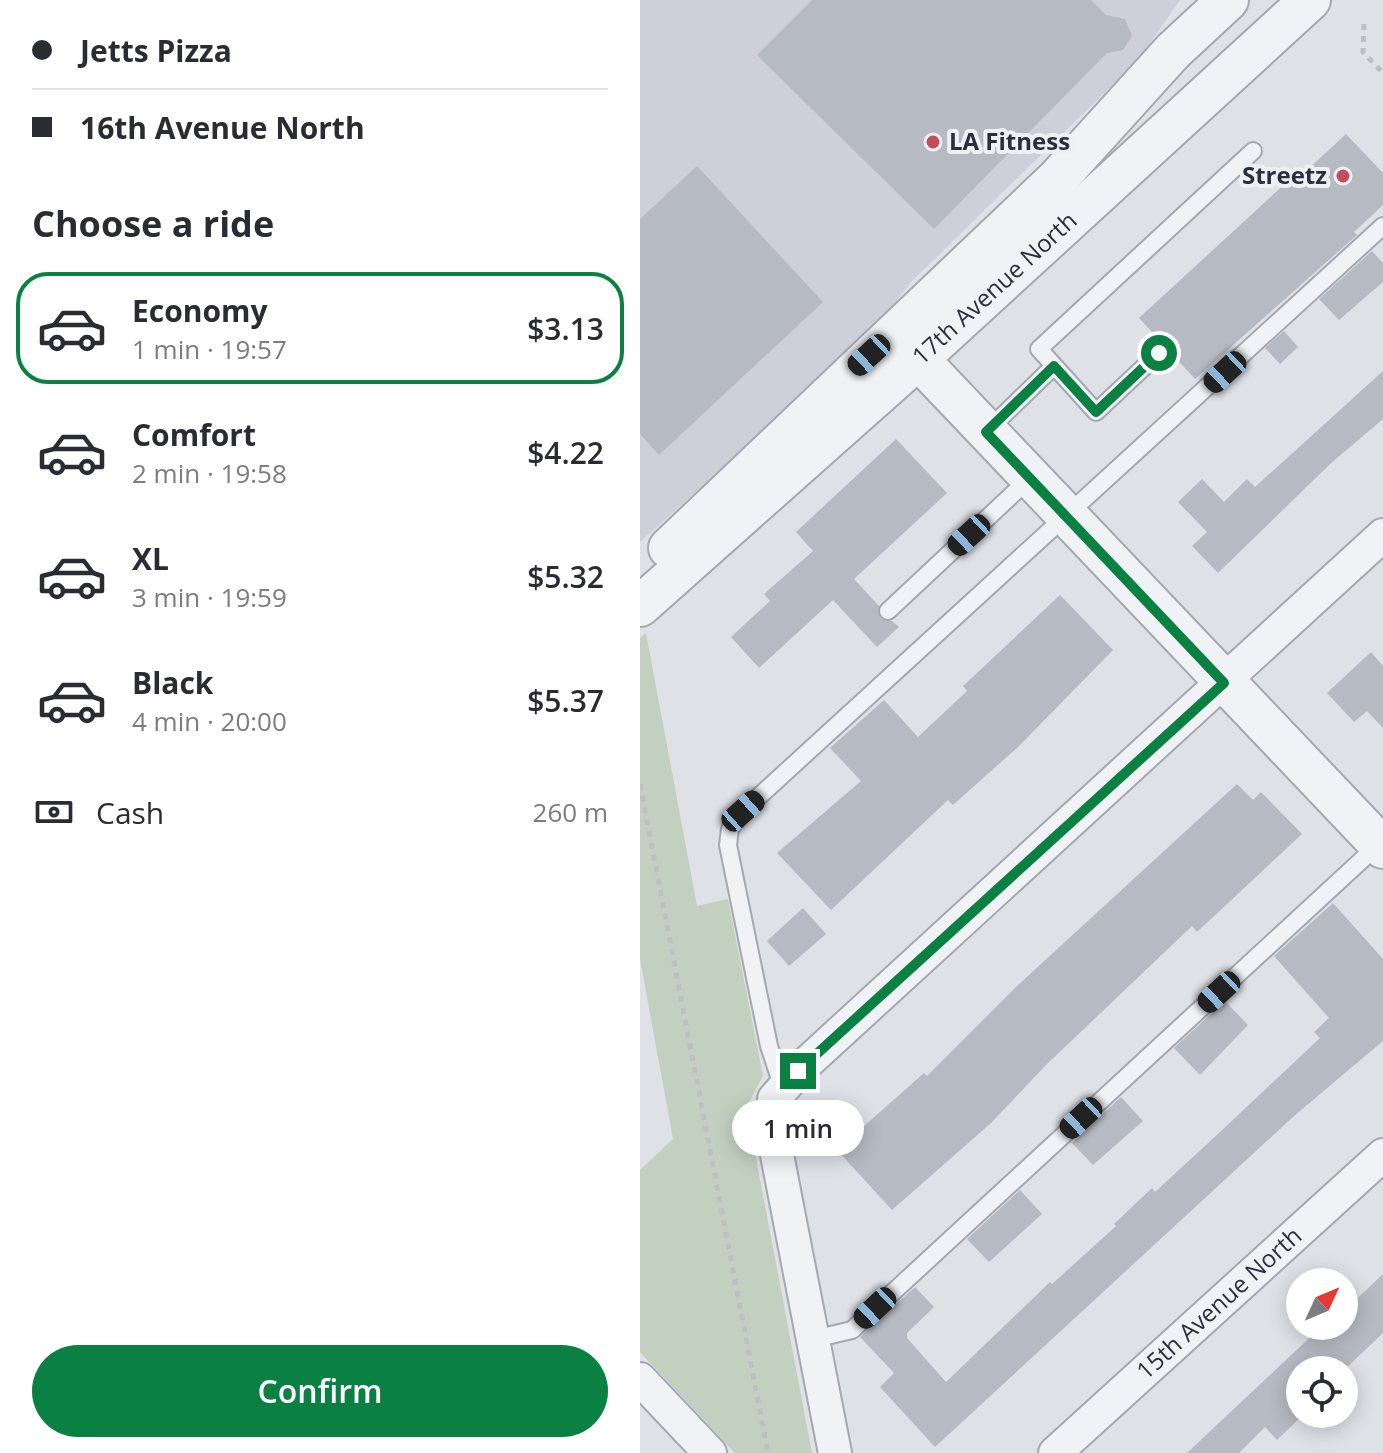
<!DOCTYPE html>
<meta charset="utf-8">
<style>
:root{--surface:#fff;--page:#f2f2f3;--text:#2b2b33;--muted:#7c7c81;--line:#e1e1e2;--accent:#0b8043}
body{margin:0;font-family:"Open Sans",sans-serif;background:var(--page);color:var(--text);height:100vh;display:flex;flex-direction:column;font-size:30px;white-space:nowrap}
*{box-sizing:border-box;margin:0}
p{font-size:26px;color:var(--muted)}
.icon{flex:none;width:44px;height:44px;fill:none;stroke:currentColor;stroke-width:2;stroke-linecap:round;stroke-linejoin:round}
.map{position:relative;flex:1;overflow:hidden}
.drawer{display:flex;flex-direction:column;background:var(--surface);width:640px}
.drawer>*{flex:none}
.top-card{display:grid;align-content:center;height:176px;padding:0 32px;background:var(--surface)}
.needle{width:52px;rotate:46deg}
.fabs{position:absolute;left:646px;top:1268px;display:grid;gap:16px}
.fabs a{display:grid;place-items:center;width:72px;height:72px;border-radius:50%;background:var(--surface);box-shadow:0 4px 20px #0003;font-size:40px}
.end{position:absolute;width:36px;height:36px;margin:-18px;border:10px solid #0b8043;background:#fff;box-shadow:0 0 0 4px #fff}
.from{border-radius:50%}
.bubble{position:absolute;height:56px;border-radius:28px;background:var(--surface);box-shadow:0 4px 20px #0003;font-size:26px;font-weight:600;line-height:56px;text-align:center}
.car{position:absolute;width:24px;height:48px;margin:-24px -12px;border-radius:10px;box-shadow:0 0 6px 2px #0007;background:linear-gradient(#222 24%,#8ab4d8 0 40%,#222 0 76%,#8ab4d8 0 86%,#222 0)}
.top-card b{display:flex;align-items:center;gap:28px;height:76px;font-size:30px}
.top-card b+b{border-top:2px solid var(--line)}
.top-card i{width:20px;height:20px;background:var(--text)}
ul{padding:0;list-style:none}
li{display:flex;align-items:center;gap:24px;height:112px;margin:0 16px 12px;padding:0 16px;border:4px solid transparent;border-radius:32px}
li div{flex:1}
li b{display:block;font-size:30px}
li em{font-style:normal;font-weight:600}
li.selected{border-color:var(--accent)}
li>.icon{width:72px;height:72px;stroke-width:1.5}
h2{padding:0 32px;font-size:36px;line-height:96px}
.pay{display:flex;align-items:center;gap:20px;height:88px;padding:0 32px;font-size:30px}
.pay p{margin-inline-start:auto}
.action{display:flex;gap:16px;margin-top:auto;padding:16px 32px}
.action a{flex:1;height:92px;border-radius:48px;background:var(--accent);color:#fff;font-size:32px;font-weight:600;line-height:92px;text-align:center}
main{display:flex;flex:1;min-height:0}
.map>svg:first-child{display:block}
.built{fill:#cdd0d8}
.green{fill:#c3d0c0}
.building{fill:#b6bac3}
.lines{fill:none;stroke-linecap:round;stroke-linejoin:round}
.service-casing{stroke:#a4a8b0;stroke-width:20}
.minor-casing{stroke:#a4a8b0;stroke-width:36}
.tertiary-casing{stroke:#a4a8b0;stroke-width:44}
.path{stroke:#bdbfc5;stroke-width:5;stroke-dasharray:6 6;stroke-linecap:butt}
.service{stroke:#f1f2f5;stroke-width:16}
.minor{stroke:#f1f2f5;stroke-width:32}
.tertiary{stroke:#f1f2f5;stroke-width:40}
.route{stroke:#0b8043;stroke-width:10}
.poi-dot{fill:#c14e5a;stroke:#eef0f4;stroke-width:3}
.labels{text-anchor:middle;stroke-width:8;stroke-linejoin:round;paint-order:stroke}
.poi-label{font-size:24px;font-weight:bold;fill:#292f3c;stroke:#eef0f4;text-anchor:start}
.street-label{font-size:24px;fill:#292f3c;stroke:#eef0f4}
</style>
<main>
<section class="drawer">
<div class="top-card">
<b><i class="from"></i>Jetts Pizza</b>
<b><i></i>16th Avenue North</b>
</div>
<h2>Choose a ride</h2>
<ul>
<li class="selected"><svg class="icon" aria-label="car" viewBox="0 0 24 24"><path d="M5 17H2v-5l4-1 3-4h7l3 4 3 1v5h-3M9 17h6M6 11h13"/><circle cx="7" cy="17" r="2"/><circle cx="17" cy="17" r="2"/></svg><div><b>Economy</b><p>1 min · 19:57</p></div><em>$3.13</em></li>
<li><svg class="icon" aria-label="car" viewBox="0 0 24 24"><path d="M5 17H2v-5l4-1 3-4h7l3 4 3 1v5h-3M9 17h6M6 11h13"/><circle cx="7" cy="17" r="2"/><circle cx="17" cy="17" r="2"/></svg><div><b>Comfort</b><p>2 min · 19:58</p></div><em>$4.22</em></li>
<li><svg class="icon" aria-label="car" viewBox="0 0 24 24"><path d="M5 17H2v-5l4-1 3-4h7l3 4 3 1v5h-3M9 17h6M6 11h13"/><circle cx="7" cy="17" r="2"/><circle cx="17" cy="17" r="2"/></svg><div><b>XL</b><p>3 min · 19:59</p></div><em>$5.32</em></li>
<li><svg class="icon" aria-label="car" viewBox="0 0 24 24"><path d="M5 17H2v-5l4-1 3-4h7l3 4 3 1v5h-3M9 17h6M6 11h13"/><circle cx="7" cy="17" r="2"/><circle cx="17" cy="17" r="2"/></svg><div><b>Black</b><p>4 min · 20:00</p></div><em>$5.37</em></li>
</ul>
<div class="pay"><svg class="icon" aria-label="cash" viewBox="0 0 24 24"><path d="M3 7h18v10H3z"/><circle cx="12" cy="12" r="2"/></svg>Cash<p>260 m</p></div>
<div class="action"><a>Confirm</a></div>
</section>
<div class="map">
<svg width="743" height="1453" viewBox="0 0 743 1453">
<rect width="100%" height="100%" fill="#dee1e6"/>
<path class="built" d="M0,0H540L498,60L270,283L232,333L0,542Z"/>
<path class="green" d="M6,633L57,906L88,899L123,1076L108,1104L109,1121L172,1453H95L0,1352V1170L33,1139L0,959V638Z"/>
<g class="building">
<path d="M172,0H451L466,15L485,19L492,36L483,50L467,53L294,229L117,55Z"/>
<path d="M706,134L743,173V205L714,232L717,235L555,379L499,318L648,181L651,185Z"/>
<path d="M57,166L183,302L19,455L0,434V219Z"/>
<path d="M732,251L743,263V282L699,320L679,299Z"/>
<path d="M644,331L658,347L640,364L625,348Z"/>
<path d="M743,371V419L690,464L578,573L552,546L567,532L538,502L562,479L584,502L607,479L615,487Z"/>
<path d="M256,439L307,493L214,579L239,606L241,619L252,621L259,627L237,647L193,600L119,668L91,637L130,601L124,594L173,551L156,532Z"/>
<path d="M420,595L473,650L379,746L313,805L308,800L191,910L137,853L221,781L190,748L244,700L278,737L327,691L323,686Z"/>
<path d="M731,652L743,666V728L727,711L714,722L687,693Z"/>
<path d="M597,784L613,800L621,792L662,834L557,932L552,926L406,1065L351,1123L252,1210L197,1150L284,1073L287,1076L377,986Z"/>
<path d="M693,903L743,959V1041L654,1116L295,1447L240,1387L254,1373L220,1337L275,1287L294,1307L267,1333V1338L306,1382L410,1282L412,1284L476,1226L474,1224L512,1188L515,1192L580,1132L680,1038L674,1032L689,1018L634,956Z"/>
<path d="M163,908L186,934L149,966L127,941Z"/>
<path d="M585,1001L608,1025L560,1075L534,1048Z"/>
<path d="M481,1097L503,1121L453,1165L432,1143Z"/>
<path d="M380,1190L402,1214L349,1262L327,1239Z"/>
<path d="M743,1274V1333L704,1370H660V1414H664L637,1440L625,1427L599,1453H547L682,1326H704V1311Z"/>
</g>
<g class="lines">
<defs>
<g id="service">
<path d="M519,353L456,412L399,349L613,151"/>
<path d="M347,431L414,366"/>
<path d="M248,611L390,478"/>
<path d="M142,1085L129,1046L88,845L90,829L103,811L743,226"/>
<path d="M174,1339L212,1330L738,845"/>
</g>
<g id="minor">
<path d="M0,1379L70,1453"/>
<path d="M195,1453L132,1129L134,1099L158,1071L743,535"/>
<path id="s1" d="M415,1453L743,1155"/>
</g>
<g id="tertiary">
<path d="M261,341L743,848"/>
<path d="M29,548L418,178L533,51L588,0"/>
<path id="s2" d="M0,606L278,359L670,0"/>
</g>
</defs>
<use href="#service" class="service-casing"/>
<use href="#minor" class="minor-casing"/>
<use href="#tertiary" class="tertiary-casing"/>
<g class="path">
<path d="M724,24L723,52L743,73"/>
<path d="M0,784L128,1453"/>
</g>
<use href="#service" class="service"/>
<use href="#minor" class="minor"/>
<use href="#tertiary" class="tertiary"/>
</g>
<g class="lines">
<path class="route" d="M158,1071L584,683L346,432L414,366L456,412L519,353"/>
</g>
<g class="poi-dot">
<circle cx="293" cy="142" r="8"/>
<circle cx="703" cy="176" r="8"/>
</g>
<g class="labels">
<g class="poi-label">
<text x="309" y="150">LA Fitness</text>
<text x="687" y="184" text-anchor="end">Streetz</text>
</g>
<g class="street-label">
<text dy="8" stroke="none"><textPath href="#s2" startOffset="476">17th Avenue North</textPath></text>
<text dy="8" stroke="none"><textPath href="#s1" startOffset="222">15th Avenue North</textPath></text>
</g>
</g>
</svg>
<div class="fabs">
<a><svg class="needle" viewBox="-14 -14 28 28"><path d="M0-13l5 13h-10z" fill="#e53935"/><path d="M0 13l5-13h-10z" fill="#7c7c81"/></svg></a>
<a><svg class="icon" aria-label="locate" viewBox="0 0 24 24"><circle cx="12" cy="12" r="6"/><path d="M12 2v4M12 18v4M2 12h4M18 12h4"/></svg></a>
</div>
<i class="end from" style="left:519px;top:353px"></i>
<i class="end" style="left:158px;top:1071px"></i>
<div class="bubble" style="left:92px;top:1100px;width:132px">1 min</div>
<i class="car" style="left:229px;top:355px;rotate:227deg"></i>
<i class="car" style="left:585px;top:372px;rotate:227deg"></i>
<i class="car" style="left:329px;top:535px;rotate:227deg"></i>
<i class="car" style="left:103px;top:811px;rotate:48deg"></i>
<i class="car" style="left:579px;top:992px;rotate:227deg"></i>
<i class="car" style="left:441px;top:1118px;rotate:227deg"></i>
<i class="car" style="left:235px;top:1308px;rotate:227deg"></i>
</div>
</main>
